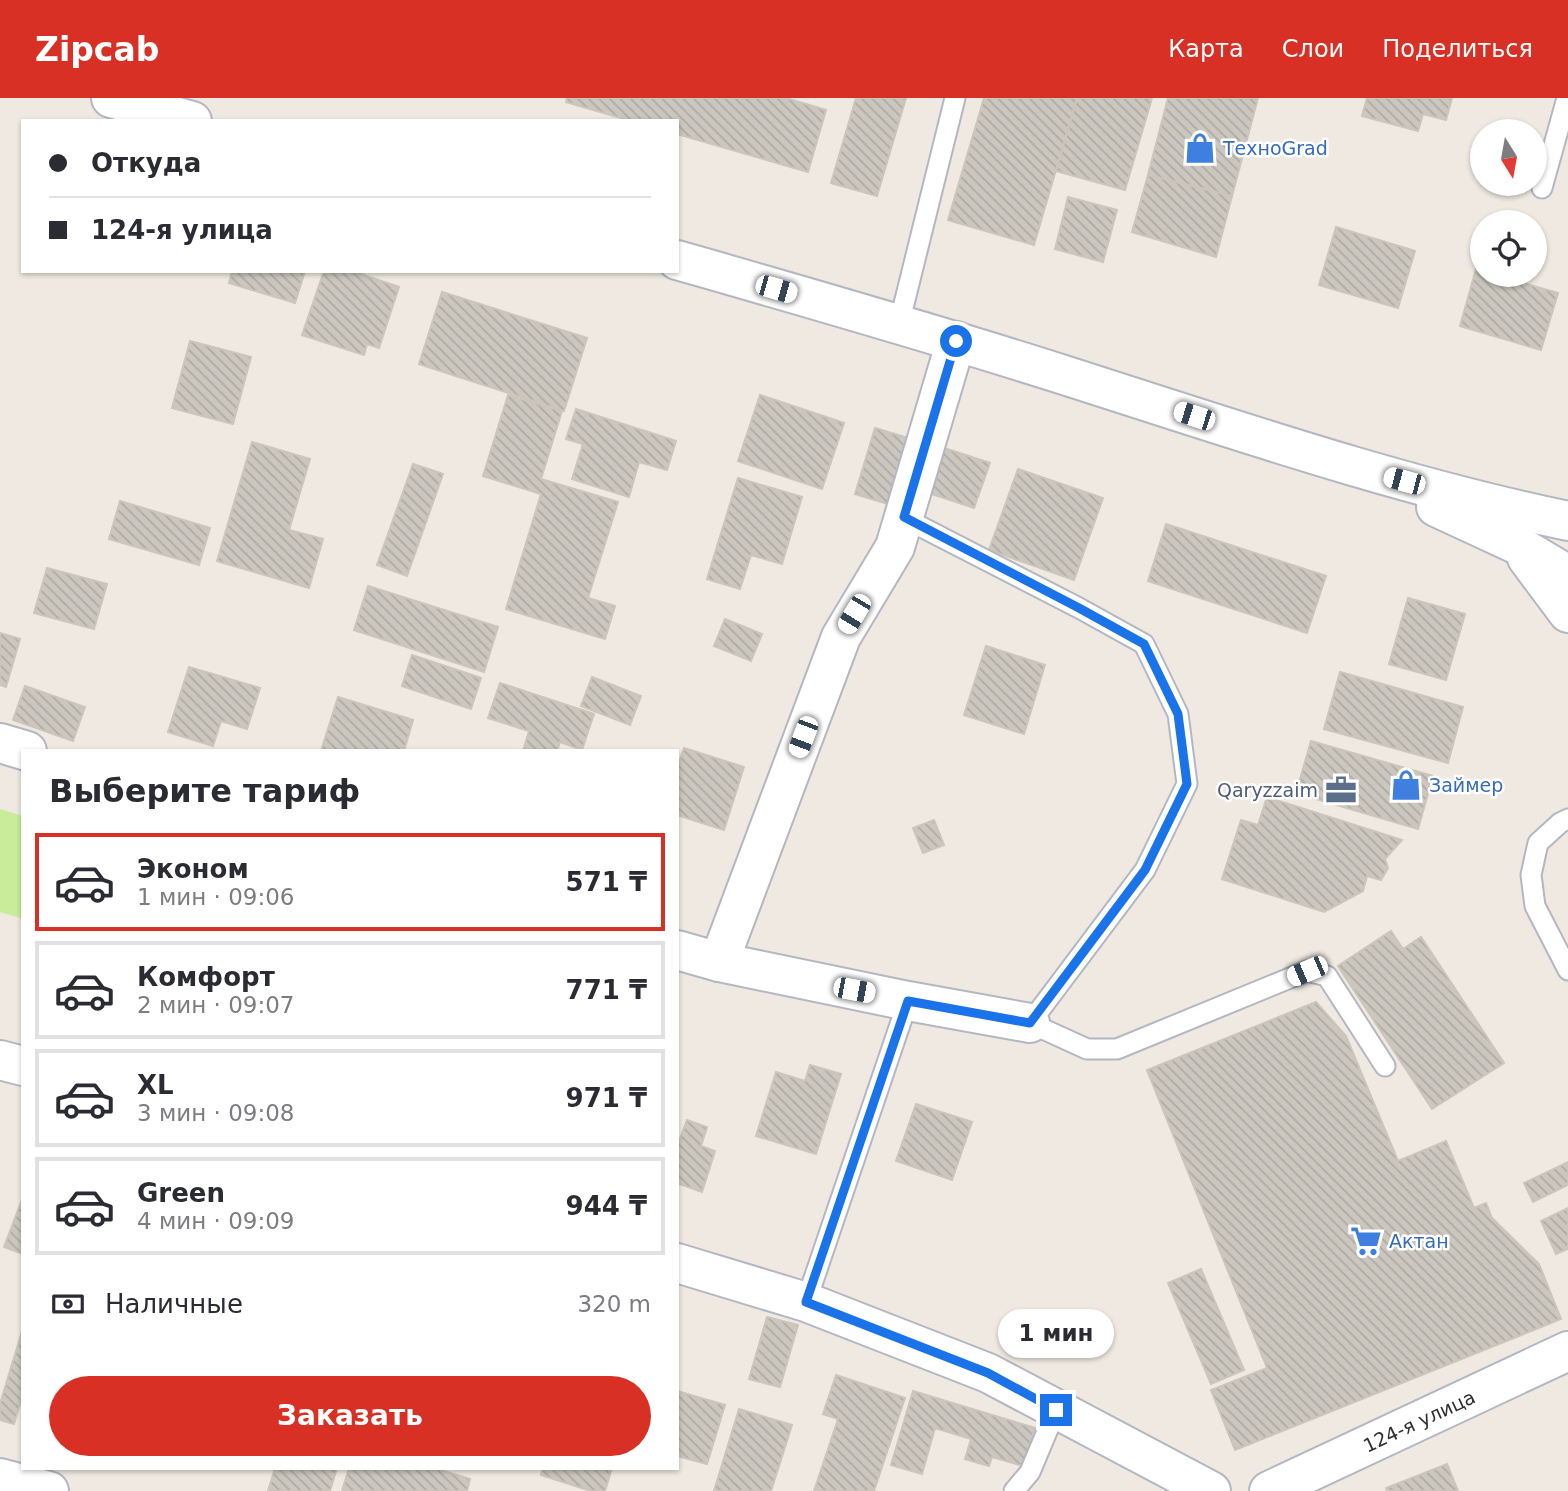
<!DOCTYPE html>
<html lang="ru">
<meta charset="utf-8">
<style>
:root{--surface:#fff;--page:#f2f2f3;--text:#2b2b33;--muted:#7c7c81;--line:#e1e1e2;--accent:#d93025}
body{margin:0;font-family:"DejaVu Sans",sans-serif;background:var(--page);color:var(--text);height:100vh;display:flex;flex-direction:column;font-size:26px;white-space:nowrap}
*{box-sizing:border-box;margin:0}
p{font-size:23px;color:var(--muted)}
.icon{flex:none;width:38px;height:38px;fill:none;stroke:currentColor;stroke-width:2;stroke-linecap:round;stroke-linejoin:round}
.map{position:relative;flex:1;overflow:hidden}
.side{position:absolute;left:21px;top:651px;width:658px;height:721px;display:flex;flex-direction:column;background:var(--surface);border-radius:0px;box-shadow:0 2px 5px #0004}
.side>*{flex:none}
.banner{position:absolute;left:21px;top:21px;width:658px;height:154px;border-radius:0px;box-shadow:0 2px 5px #0004;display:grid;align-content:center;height:154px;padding:0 28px;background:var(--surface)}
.needle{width:46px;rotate:169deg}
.fabs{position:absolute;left:1470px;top:21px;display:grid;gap:14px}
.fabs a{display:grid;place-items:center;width:77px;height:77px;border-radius:50%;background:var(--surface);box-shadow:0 2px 5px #0004;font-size:35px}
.end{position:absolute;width:32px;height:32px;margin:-16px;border:9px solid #1a73e8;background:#fff;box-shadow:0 0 0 4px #fff}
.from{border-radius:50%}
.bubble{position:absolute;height:49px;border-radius:24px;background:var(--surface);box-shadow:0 2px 5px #0004;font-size:23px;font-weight:800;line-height:49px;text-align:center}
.car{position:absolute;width:21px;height:42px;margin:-21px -10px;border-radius:9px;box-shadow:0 0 5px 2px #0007;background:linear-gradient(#fff 24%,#345 0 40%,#fff 0 76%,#345 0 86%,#fff 0)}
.banner b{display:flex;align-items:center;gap:24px;height:66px;font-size:26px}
.banner b+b{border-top:2px solid var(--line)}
.banner i{width:18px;height:18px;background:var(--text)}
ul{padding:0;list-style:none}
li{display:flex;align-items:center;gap:21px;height:98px;margin:0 14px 10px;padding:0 14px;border:4px solid var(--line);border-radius:0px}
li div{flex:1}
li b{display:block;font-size:26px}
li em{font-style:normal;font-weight:800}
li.selected{border-color:var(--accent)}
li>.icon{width:63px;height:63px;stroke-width:1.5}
h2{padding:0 28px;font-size:32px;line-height:84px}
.pay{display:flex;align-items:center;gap:18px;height:77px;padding:0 28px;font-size:26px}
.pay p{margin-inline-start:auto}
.button{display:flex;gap:14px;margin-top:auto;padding:14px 28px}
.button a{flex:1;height:80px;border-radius:42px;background:var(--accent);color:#fff;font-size:28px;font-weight:800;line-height:80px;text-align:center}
header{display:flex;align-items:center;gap:42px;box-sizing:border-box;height:98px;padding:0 35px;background:var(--accent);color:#fff}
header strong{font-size:33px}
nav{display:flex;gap:38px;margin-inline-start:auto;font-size:24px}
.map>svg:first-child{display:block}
.pitch{fill:#c9ec9a}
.building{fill:url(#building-back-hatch);stroke:#cbc5ba;stroke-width:2}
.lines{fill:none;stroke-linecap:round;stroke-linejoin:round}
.lane-casing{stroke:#b4b7c1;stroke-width:23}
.street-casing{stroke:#b4b7c1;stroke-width:42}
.secondary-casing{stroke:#b4b7c1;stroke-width:42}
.lane{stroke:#fff;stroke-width:19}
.street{stroke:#fff;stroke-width:38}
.secondary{stroke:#fff;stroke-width:38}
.route{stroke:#1a73e8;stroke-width:9}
.labels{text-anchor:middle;stroke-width:5;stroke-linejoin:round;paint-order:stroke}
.shop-label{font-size:19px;fill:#366cbe;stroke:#fff;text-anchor:start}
.service-label{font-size:19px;fill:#4e5e75;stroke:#fff;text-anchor:end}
.street-label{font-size:19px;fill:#2e2e2e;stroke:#fff}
</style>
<header>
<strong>Zipcab</strong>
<nav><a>Карта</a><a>Слои</a><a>Поделиться</a></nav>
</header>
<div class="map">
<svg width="1568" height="1393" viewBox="0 0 1568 1393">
<defs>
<pattern id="building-back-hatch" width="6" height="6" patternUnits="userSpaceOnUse" patternTransform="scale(1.75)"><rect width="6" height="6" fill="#cbc7bf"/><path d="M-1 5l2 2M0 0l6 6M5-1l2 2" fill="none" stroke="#afaba4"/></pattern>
</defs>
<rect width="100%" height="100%" fill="#efe9e1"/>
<path class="pitch" d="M0,711L23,718V821L0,814Z"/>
<g class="building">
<path d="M567,0H786L826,12L808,74L677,36V23H631L566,4Z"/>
<path d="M856,0H906L877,98L831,85Z"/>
<path d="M984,0H1077L1034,147L948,122Z"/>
<path d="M1077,0H1152L1125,92L1056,73Z"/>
<path d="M1168,0H1258L1232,98L1148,77Z"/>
<path d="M1367,0H1452L1446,22L1423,16L1418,33L1362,18Z"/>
<path d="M1148,77L1232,98L1216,159L1132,134Z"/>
<path d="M1068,99L1117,112L1103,164L1055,151Z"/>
<path d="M1336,129L1415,153L1398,210L1319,187Z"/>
<path d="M1476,171L1482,173V177H1495L1558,195L1541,252L1460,228Z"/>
<path d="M232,173H305L295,205L229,185Z"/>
<path d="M324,173H352L399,189L379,250L367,246L364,257L302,237Z"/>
<path d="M442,194L587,240L564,313L419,266Z"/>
<path d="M190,243L251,259L233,326L172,310Z"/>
<path d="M508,297L562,313L541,381L618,404L588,500L615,508L605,541L506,511L541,396L483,378Z"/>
<path d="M760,297L844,325L822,391L738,363Z"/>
<path d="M576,311L676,343L667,372L639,364L629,399L572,381L583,346L566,341Z"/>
<path d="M875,330L908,340L888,406L855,396Z"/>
<path d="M252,344L310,361L289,432L323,441L309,490L217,463Z"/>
<path d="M944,350L990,365L974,410L929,395Z"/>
<path d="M413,366L443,376L407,478L377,467Z"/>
<path d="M1018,371L1103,400L1074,482L989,452Z"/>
<path d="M738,380L802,399L782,466L751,457L740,491L707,481Z"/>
<path d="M120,403L210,430L199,467L109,441Z"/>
<path d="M1166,426L1326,478L1307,535L1148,483Z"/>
<path d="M47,470L107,486L94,531L34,515Z"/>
<path d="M368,488L498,529L484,574L354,532Z"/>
<path d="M1408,500L1465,516L1446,582L1389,566Z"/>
<path d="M725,521L762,536L751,563L714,548Z"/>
<path d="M0,535L20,541L6,589L0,587Z"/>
<path d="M986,548L1045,567L1024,636L964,617Z"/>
<path d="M412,557L481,580L471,611L402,588Z"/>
<path d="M189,569L260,590L247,631L221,623L213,648L168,634Z"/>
<path d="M1340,574L1463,609L1448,665L1324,631Z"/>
<path d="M592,579L641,598L630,627L581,608Z"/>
<path d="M500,585L594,616L582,652L560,644L557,653H523L529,633L488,620Z"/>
<path d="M25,588L85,609L73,643L13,622Z"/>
<path d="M338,599L413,622L404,653H321Z"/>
<path d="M1311,643L1433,678L1418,731L1296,695Z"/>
<path d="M684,650L744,669L724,732L677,717V671Z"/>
<path d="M1267,699L1402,742L1385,761L1388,770L1381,782L1367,778L1363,793L1324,814L1222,781L1241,722L1258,727Z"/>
<path d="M934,722L944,747L923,755L913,730Z"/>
<path d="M1391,833L1403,851L1421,839L1504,965L1432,1011L1338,868Z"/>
<path d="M1316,904L1346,938L1398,1063L1446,1043L1474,1110L1486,1105L1492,1120L1539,1166L1561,1221L1235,1352L1211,1292L1267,1270L1147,972Z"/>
<path d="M810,967L841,976L816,1056L756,1038L776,974L805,983Z"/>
<path d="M916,1006L972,1024L952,1082L896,1063Z"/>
<path d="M687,1022L707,1029L701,1048L715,1053L702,1094L677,1085V1049Z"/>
<path d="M1568,1064V1087L1533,1104L1524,1085Z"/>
<path d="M23,1099V1156L4,1149Z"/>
<path d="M1568,1110V1151L1556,1156L1541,1123Z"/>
<path d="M1201,1171L1244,1272L1211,1286L1168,1185Z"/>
<path d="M767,1219L798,1227L780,1289L749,1281Z"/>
<path d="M23,1230V1296L14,1326L0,1322V1306Z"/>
<path d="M836,1277L905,1300L874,1393H814L838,1321L823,1316Z"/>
<path d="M677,1293L725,1307L707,1366L677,1358Z"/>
<path d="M913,1293L1035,1330L1023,1368L992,1359L989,1368L965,1361L971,1341L935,1330L922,1376L891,1367Z"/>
<path d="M739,1311L792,1327L771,1393H714Z"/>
<path d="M1447,1366L1458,1393H1387L1386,1390Z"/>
<path d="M275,1370H337L330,1393H268Z"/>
<path d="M349,1370H434L470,1381L467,1393H342Z"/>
<path d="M543,1370H612L605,1393H591L541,1377Z"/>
</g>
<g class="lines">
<defs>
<g id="lane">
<path d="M1542,90L1567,0"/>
<path d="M899,226L955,0"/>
<path d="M904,420L1079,510L1144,546L1178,616L1187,686L1145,772L1030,925L1087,951H1117L1307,873L1327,878L1385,968"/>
<path d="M1568,721L1560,725L1538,745L1531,777L1535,808L1568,872"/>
<path d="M806,1204L908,903"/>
<path d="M1014,1393L1030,1374L1056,1312"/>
</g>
<g id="street">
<path d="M0,645L27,653"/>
<path d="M677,852L719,864L908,903L1030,925"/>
<path d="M719,864L841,539L895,449L956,243"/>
<path d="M0,962L23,968"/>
<path d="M677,1165L806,1204L988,1275L1211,1393"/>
<path d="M0,1380L49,1393"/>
<path d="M1269,1393L1568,1253"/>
</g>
<g id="secondary">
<path d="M111,0L192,23"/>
<path d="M677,162C806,199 936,236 1064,277C1230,330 1396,387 1568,423"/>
<path d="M1436,409L1518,447L1568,477"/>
<path d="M1527,460L1568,515"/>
</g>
</defs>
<use href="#lane" class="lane-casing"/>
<use href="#street" class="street-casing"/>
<use href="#secondary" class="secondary-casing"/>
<use href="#lane" class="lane"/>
<use href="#street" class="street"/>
<use href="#secondary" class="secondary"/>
</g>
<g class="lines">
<path class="route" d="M956,243L904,419L1079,510L1144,546L1178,616L1187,686L1145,772L1030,925L908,903L806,1204L988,1275L1056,1312"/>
</g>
<defs>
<symbol id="shop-bare" viewBox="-9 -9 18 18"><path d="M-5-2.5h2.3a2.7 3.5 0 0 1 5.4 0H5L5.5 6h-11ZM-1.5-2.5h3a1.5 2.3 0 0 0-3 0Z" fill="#3f7fe0" stroke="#fff" stroke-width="2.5" paint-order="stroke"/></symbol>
<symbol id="office-bare" viewBox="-9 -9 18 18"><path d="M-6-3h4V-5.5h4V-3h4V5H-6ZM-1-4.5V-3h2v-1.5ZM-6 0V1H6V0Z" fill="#5c6f8a" stroke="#fff" stroke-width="2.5" paint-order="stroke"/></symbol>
<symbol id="supermarket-bare" viewBox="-9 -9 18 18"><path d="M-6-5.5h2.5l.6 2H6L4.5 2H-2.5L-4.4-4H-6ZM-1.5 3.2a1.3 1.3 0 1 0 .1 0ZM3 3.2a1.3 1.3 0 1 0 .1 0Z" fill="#3f7fe0" stroke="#fff" stroke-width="2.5" paint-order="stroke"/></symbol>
</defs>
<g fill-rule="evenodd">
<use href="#shop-bare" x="1178" y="28" width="44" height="44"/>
<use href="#shop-bare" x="1384" y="665" width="44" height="44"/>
<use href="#office-bare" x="1319" y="670" width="44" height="44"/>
<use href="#supermarket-bare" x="1344" y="1121" width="44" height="44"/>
</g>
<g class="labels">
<g class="shop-label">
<text x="1223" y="57">ТехноGrad</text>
<text x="1429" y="694">Займер</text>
<text x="1389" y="1150">Актан</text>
</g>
<g class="service-label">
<text x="1318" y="699">Qaryzzaim</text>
</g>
<g class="street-label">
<text transform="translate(1419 1323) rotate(-25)" y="7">124-я улица</text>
</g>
</g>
</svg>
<div class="fabs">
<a><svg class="needle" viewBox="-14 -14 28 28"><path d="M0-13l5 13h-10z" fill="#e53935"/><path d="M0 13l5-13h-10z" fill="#7c7c81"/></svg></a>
<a><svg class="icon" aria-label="locate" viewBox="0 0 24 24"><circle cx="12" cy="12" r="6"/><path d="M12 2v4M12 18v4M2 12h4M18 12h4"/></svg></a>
</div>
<i class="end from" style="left:956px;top:243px"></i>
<i class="end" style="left:1056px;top:1312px"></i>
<div class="bubble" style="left:998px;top:1211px;width:116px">1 мин</div>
<i class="car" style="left:776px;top:191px;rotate:106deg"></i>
<i class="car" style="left:1194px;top:318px;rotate:288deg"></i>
<i class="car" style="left:1404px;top:383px;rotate:285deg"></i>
<i class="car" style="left:854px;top:516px;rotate:211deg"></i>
<i class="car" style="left:803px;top:639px;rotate:201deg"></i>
<i class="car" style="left:1307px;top:873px;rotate:247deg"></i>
<i class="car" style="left:854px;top:892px;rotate:101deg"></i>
<div class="banner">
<b><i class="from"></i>Откуда</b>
<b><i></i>124-я улица</b>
</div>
<section class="side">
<h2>Выберите тариф</h2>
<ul>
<li class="selected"><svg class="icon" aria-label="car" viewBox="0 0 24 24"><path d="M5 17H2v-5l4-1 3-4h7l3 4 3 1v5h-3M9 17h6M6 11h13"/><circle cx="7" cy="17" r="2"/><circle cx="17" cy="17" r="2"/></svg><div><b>Эконом</b><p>1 мин · 09:06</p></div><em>571 ₸</em></li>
<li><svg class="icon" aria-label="car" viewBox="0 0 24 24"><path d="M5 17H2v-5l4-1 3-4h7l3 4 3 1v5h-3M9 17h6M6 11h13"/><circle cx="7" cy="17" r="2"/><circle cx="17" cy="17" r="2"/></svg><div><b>Комфорт</b><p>2 мин · 09:07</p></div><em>771 ₸</em></li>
<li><svg class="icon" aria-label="car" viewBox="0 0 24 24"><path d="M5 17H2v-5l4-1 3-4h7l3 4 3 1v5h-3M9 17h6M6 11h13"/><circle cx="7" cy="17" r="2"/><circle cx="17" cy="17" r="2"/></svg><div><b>XL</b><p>3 мин · 09:08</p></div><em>971 ₸</em></li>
<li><svg class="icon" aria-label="car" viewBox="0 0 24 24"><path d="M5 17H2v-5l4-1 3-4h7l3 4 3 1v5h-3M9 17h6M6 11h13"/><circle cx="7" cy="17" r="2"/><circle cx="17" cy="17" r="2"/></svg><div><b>Green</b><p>4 мин · 09:09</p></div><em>944 ₸</em></li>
</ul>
<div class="pay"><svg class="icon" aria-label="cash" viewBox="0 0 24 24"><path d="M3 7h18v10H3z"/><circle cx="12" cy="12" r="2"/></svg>Наличные<p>320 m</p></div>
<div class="button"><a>Заказать</a></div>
</section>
</div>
